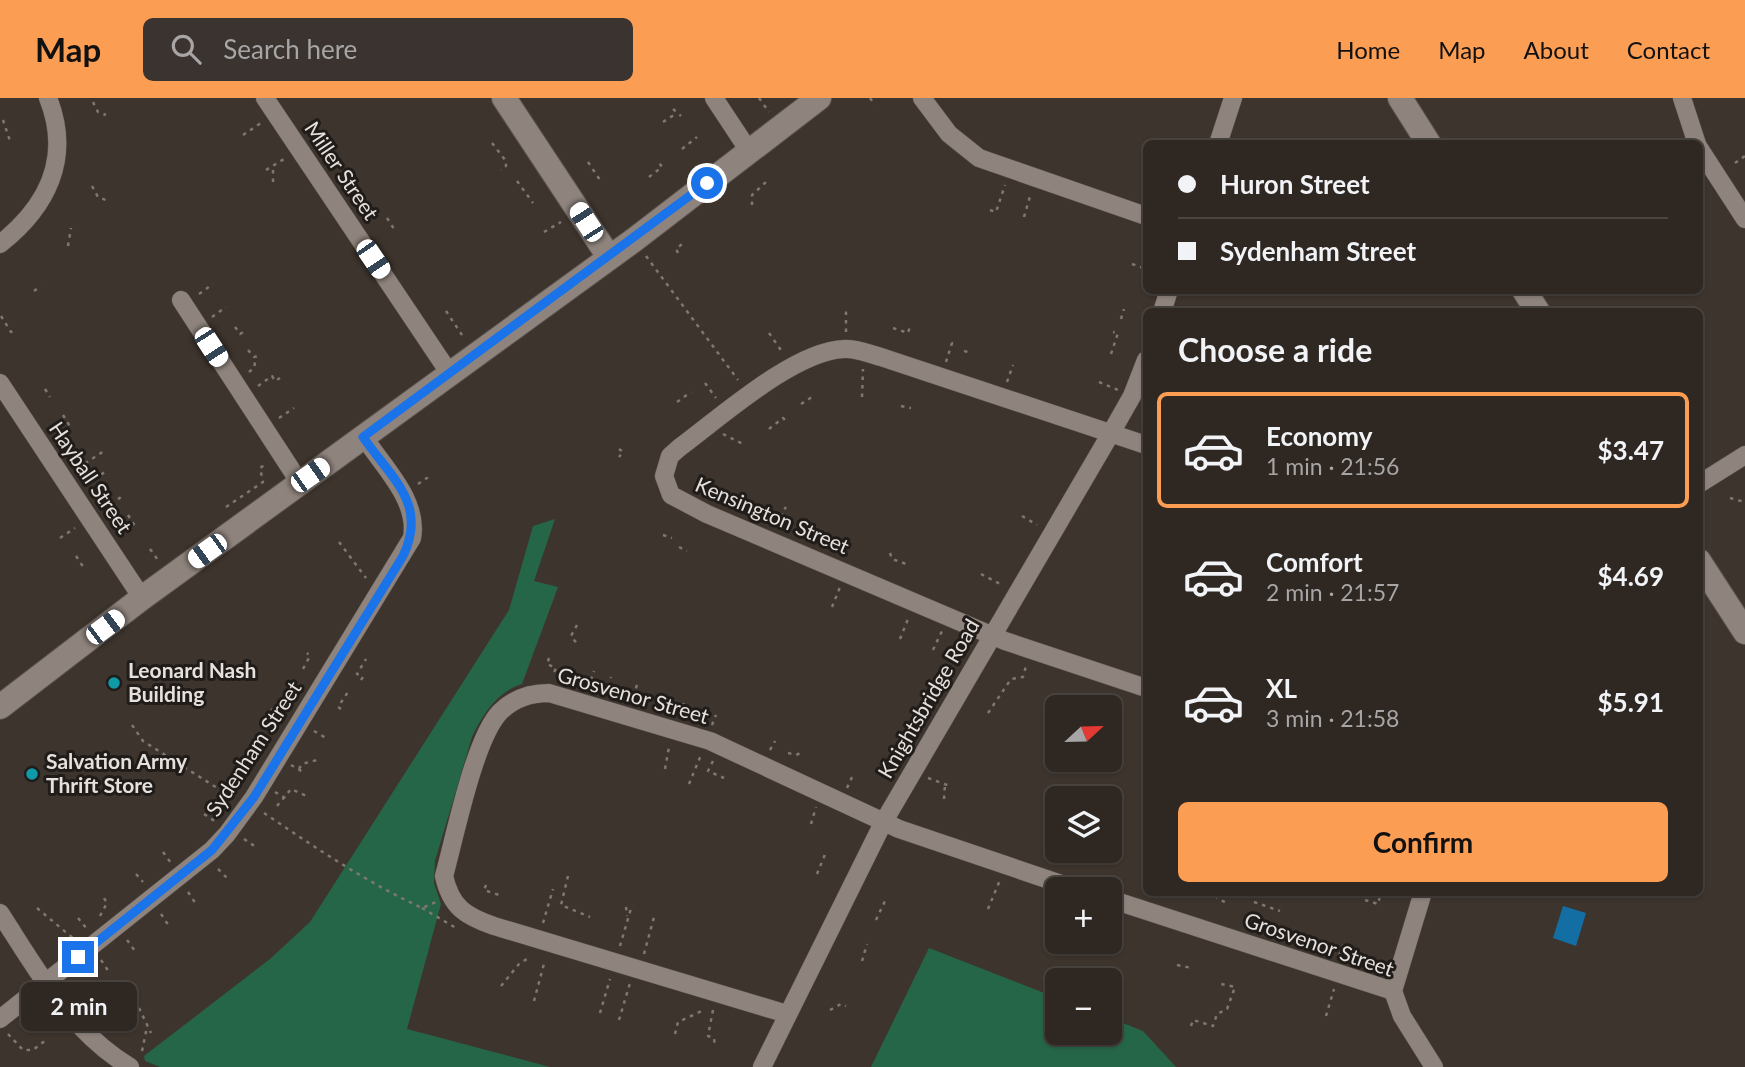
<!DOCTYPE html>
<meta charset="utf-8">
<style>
:root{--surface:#2e2722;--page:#3a332f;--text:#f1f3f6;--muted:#a7a5a5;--line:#494440;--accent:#fc9d54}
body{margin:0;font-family:Lato,sans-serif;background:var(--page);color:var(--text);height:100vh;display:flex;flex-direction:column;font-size:26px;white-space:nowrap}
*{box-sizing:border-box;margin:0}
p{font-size:23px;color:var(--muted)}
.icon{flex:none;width:38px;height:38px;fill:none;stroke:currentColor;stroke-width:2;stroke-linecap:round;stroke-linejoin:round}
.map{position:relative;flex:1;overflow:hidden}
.panel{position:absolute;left:1143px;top:210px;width:560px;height:588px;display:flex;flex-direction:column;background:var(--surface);border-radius:10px;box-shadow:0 2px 5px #0004,0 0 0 2px var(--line)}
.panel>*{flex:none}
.guide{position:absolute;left:1143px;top:42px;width:560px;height:154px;border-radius:10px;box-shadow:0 2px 5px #0004,0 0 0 2px var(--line);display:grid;align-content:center;height:154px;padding:0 35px;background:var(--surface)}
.needle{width:46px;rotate:68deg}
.tools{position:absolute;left:1045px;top:597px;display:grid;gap:14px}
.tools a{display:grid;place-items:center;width:77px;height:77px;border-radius:10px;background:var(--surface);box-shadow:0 2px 5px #0004,0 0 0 2px var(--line);font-size:35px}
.end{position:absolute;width:32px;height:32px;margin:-16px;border:9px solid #1a73e8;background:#fff;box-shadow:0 0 0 4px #fff}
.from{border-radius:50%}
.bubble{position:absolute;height:49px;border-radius:10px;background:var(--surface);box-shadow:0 2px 5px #0004,0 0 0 2px var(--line);font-size:23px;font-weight:700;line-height:49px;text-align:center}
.car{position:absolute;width:21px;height:42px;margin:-21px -10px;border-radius:9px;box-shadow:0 0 5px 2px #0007;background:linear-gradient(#fff 24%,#345 0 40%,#fff 0 76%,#345 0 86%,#fff 0)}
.guide b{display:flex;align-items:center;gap:24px;height:66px;font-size:26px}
.guide b+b{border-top:2px solid var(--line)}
.guide i{width:18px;height:18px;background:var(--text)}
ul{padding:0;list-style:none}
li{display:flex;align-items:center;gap:21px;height:116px;margin:0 14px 10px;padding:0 21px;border:4px solid transparent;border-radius:10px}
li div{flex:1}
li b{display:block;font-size:26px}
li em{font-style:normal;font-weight:700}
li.on{border-color:var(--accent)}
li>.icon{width:63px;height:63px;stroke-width:1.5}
h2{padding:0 35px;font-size:32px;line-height:84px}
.cta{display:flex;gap:14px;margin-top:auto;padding:14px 35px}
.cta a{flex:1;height:80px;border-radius:10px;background:var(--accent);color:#111;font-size:28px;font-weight:700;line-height:80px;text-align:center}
header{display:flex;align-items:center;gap:42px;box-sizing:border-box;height:98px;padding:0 35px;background:var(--accent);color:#111}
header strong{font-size:33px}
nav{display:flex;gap:38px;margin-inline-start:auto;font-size:24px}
.search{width:490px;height:63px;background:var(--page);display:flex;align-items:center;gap:18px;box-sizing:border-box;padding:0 24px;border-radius:10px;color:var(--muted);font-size:26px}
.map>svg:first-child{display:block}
.green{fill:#266648}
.water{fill:#136fa3}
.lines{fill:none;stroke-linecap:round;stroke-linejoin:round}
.street-casing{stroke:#5a524d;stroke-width:19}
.secondary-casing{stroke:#5a524d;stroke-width:26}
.path{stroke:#7f7771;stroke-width:2.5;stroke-dasharray:3.5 5;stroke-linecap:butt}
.street{stroke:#8f847d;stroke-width:18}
.secondary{stroke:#8f847d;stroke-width:24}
.route{stroke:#1a73e8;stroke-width:9}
.culture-dot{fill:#0f9aa8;stroke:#201c19;stroke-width:2.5}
.labels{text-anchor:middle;stroke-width:6;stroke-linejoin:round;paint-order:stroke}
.street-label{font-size:21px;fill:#e7e1dd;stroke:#201c19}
.poi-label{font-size:21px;font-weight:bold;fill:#e7e1dd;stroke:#201c19;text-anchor:start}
</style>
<header>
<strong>Map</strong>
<div class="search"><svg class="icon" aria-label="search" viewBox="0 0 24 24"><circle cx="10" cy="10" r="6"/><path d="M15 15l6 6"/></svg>Search here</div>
<nav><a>Home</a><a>Map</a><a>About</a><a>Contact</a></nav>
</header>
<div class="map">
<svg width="1745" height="969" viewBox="0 0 1745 969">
<rect width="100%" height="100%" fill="#3d342d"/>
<g class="green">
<path d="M555,421L534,483L558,489L522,586C497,594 483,616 472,639L435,763L434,785L441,806L407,931L550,969H160L145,963L144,958L270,861L310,824L509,512L533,428Z"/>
<path d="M929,850L1057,900V934H1110V920L1143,933L1176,969H871Z"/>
</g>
<path class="water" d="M1563,808L1586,815L1576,848L1553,840Z"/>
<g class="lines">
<defs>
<g id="street">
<path d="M265,0L450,276"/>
<path d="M714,0L749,53"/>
<path d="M922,0L949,36L979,60L1146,118"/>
<path d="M1682,0L1697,46"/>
<path d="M1218,46L1233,0"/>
<path d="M1699,50L1745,121"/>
<path d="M0,146C47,109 72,60 48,0"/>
<path d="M181,202L300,385"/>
<path d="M1162,214L1169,192"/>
<path d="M0,285L142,500"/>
<path d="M1146,347L881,259C869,256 857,250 844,251C794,253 721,319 679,350L670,358L664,378L671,397L707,416L1005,543L1146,590"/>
<path d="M1699,386L1745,357"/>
<path d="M1110,801L1393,893"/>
<path d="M0,815C37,872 70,933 130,969"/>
<path d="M1393,893L1423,794"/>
<path d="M1393,893L1402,918L1434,969"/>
<path d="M787,916L494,828C465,818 451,809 444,778C455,739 474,641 500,614C513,601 531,595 549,595L710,643L899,731L1076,791"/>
<path d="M0,921L212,752L227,736L254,699L412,440C419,402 383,369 364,339"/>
<path d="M762,969L883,725L1111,335L1132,298L1146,262"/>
</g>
<g id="secondary">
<path d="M504,0L609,159"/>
<path d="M1400,0L1429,46"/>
<path d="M1524,192L1538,214"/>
<path d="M1699,463L1745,534"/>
<path d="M0,609L142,500L634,142L819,0"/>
</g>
</defs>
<use href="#street" class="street-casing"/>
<use href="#secondary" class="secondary-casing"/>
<g class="path">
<path d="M759,0L769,14"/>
<path d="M870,0L875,7"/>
<path d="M93,4L98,14L106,17"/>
<path d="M673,11L681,18"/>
<path d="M3,22L10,43"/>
<path d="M663,24L677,15"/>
<path d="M314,33L319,40"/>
<path d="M243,37L261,25"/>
<path d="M492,45L506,63V68L501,72"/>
<path d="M682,51L697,39"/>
<path d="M588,64L600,82"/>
<path d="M1735,65L1745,58"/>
<path d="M266,72L284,61"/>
<path d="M649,79L662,69L658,63"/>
<path d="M517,83L533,105"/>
<path d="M273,84V70"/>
<path d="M92,88L98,99L106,102"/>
<path d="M752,107V97L766,84"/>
<path d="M990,112L996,114L1005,87"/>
<path d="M1024,119L1031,95"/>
<path d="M387,120L394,131"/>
<path d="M544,134L561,124"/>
<path d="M68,148L71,130"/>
<path d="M678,155L676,151L682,146"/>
<path d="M646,158L738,282"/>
<path d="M1132,166L1146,171"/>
<path d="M34,193L41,188"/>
<path d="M199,196L213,186"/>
<path d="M446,213L464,240"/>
<path d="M1,218L11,234L15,232"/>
<path d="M212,219L226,209"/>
<path d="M1121,221L1124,211"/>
<path d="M235,229L240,236L245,233"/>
<path d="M893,230L908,235L910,228"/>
<path d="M846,234V210"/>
<path d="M769,235L783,255"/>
<path d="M248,252L254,259L261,257"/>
<path d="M964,253L972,255"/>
<path d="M1111,256L1118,235L1113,234"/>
<path d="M946,264L952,245L950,243"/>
<path d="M249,274L254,270L256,259"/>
<path d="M1007,284L1013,267"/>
<path d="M1099,284L1118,292"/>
<path d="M705,285L716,300"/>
<path d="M258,288L272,278L275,283L280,280"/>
<path d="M45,291L50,299"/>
<path d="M862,299L863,271"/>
<path d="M677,304L691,294"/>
<path d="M801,306L812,299"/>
<path d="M901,308L911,310"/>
<path d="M63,317L71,330"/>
<path d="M279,320L294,310"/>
<path d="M769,331L783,320L785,322"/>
<path d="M723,336L745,347"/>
<path d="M619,351L623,354L619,359"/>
<path d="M78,370L104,353"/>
<path d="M87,386L105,374"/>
<path d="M418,386L427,380L429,383"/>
<path d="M1730,400L1745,404"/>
<path d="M226,409L263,384L260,370L267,365"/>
<path d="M104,411L121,399"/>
<path d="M128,417L136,430"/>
<path d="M1022,418L1037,427"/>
<path d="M786,427L782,415L786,409"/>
<path d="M663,437L672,440"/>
<path d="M60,440L75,430"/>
<path d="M339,444L366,480"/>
<path d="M679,449L687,453"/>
<path d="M150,451L158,462"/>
<path d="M890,455L892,461L909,467"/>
<path d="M76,458L84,470"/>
<path d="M981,476L1002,487"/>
<path d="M832,509L840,489"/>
<path d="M577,527L571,538L578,547"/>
<path d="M900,541L908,521"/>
<path d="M933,552L942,533"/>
<path d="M549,560L547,566L556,570L553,577"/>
<path d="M303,571L310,558L307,555"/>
<path d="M361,582L363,579L357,576L366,561"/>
<path d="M637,587L635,593L649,598"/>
<path d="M588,590L594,573"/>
<path d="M605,596L611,579"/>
<path d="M673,604L690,608"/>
<path d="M271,611L283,618"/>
<path d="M341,611L338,609L348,594"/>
<path d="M988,615L1011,581L1023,579L1026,568"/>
<path d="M261,624L276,613"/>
<path d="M132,627L143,643L233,700"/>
<path d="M712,627L716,617"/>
<path d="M314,633L326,640"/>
<path d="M770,652L775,643"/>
<path d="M788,655L796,657L803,654"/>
<path d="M249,656L258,642L253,639"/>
<path d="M713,663L708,673L724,680"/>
<path d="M291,667L303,674"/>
<path d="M299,671L302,666L317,662"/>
<path d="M665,671L669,649"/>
<path d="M928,680L950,688"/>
<path d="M689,686L701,657"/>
<path d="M847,690L853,677"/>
<path d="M275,694L287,701"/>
<path d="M944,701L945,687"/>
<path d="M277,708L291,691L309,699"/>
<path d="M264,715C316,750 366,784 422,810L436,804"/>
<path d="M204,716L216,724"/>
<path d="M811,726L816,709"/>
<path d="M244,741L256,749"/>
<path d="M163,754L171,765"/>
<path d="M218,771L228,781"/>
<path d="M136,776L143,784"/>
<path d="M817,776L826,754"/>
<path d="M568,778L561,807L590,819"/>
<path d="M486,787L484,792L499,797"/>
<path d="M188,794L196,806"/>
<path d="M1207,794L1228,806"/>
<path d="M1365,802L1378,806L1381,794"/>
<path d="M1254,804L1280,813"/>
<path d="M626,809L627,818"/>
<path d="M37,810L74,841"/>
<path d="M422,810L456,830"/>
<path d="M988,811L1000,782"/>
<path d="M161,816L169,828"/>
<path d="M100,818L107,805L104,800"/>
<path d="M78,820L87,831"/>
<path d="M876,822L885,803"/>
<path d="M543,825L553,791"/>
<path d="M127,842L135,853"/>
<path d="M620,848L632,807"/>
<path d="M644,856L654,819"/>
<path d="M1339,858L1345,842"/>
<path d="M101,862L109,874"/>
<path d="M862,863L867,846"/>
<path d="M1177,867L1192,870"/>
<path d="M501,888L519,866L530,859"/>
<path d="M534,903L545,862"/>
<path d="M139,910L151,935"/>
<path d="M713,912L708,938L714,940L715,949"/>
<path d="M830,912L841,906L846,908"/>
<path d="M600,915L610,881"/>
<path d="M1326,918L1334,891"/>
<path d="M619,922L630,885"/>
<path d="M1191,928L1193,922L1213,928L1217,916L1227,911L1235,889L1217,885"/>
<path d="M8,936L23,952H33L46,942"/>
<path d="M675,936L678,924L704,912"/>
<path d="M142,953L147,929"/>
</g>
<use href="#street" class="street"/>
<use href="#secondary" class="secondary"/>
</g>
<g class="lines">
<path class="route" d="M78,859L212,752L254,699L403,458C428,406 392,381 363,339L707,85"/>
</g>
<g class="culture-dot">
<circle cx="114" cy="585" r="7"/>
<circle cx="32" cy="676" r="7"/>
</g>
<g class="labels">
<g class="street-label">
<text transform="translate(341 73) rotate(56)" y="7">Miller Street</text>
<text transform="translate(90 380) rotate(56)" y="7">Hayball Street</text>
<text transform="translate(772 418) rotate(23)" y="7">Kensington Street</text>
<text transform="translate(633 598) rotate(16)" y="7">Grosvenor Street</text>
<text transform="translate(929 601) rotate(-60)" y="7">Knightsbridge Road</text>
<text transform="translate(254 651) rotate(-57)" y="7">Sydenham Street</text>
<text transform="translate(1319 847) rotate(19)" y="7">Grosvenor Street</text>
</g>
<g class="poi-label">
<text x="128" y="580">Leonard Nash<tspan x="128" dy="24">Building</tspan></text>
<text x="46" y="671">Salvation Army<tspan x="46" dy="24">Thrift Store</tspan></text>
</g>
</g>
</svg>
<div class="tools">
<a><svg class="needle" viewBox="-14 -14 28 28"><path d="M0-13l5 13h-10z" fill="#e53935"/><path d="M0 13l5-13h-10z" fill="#a7a5a5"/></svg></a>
<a><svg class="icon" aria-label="layers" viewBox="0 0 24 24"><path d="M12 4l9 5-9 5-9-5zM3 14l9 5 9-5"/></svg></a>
<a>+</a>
<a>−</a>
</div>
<i class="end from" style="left:707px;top:85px"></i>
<i class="end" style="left:78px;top:859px"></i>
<div class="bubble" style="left:21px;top:884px;width:116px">2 min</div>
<i class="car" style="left:586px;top:124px;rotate:327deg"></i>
<i class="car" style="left:373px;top:161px;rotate:146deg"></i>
<i class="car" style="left:211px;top:249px;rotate:147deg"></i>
<i class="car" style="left:310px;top:377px;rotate:55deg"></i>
<i class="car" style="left:207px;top:453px;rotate:234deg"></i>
<i class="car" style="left:105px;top:529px;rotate:53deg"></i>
<div class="guide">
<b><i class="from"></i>Huron Street</b>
<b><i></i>Sydenham Street</b>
</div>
<section class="panel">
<h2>Choose a ride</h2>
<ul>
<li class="on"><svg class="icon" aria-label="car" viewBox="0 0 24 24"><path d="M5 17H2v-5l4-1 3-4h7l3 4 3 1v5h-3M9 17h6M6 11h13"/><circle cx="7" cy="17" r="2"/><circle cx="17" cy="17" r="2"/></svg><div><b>Economy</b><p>1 min · 21:56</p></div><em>$3.47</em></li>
<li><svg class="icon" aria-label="car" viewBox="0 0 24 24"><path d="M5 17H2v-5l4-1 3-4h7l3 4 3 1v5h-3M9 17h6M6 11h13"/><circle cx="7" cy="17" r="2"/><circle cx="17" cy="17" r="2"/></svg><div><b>Comfort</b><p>2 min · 21:57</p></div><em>$4.69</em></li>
<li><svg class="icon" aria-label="car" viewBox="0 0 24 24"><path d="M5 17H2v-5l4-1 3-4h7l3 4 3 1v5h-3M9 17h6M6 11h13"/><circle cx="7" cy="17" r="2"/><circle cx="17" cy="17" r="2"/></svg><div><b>XL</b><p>3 min · 21:58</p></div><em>$5.91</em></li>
</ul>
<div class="cta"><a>Confirm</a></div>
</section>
</div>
